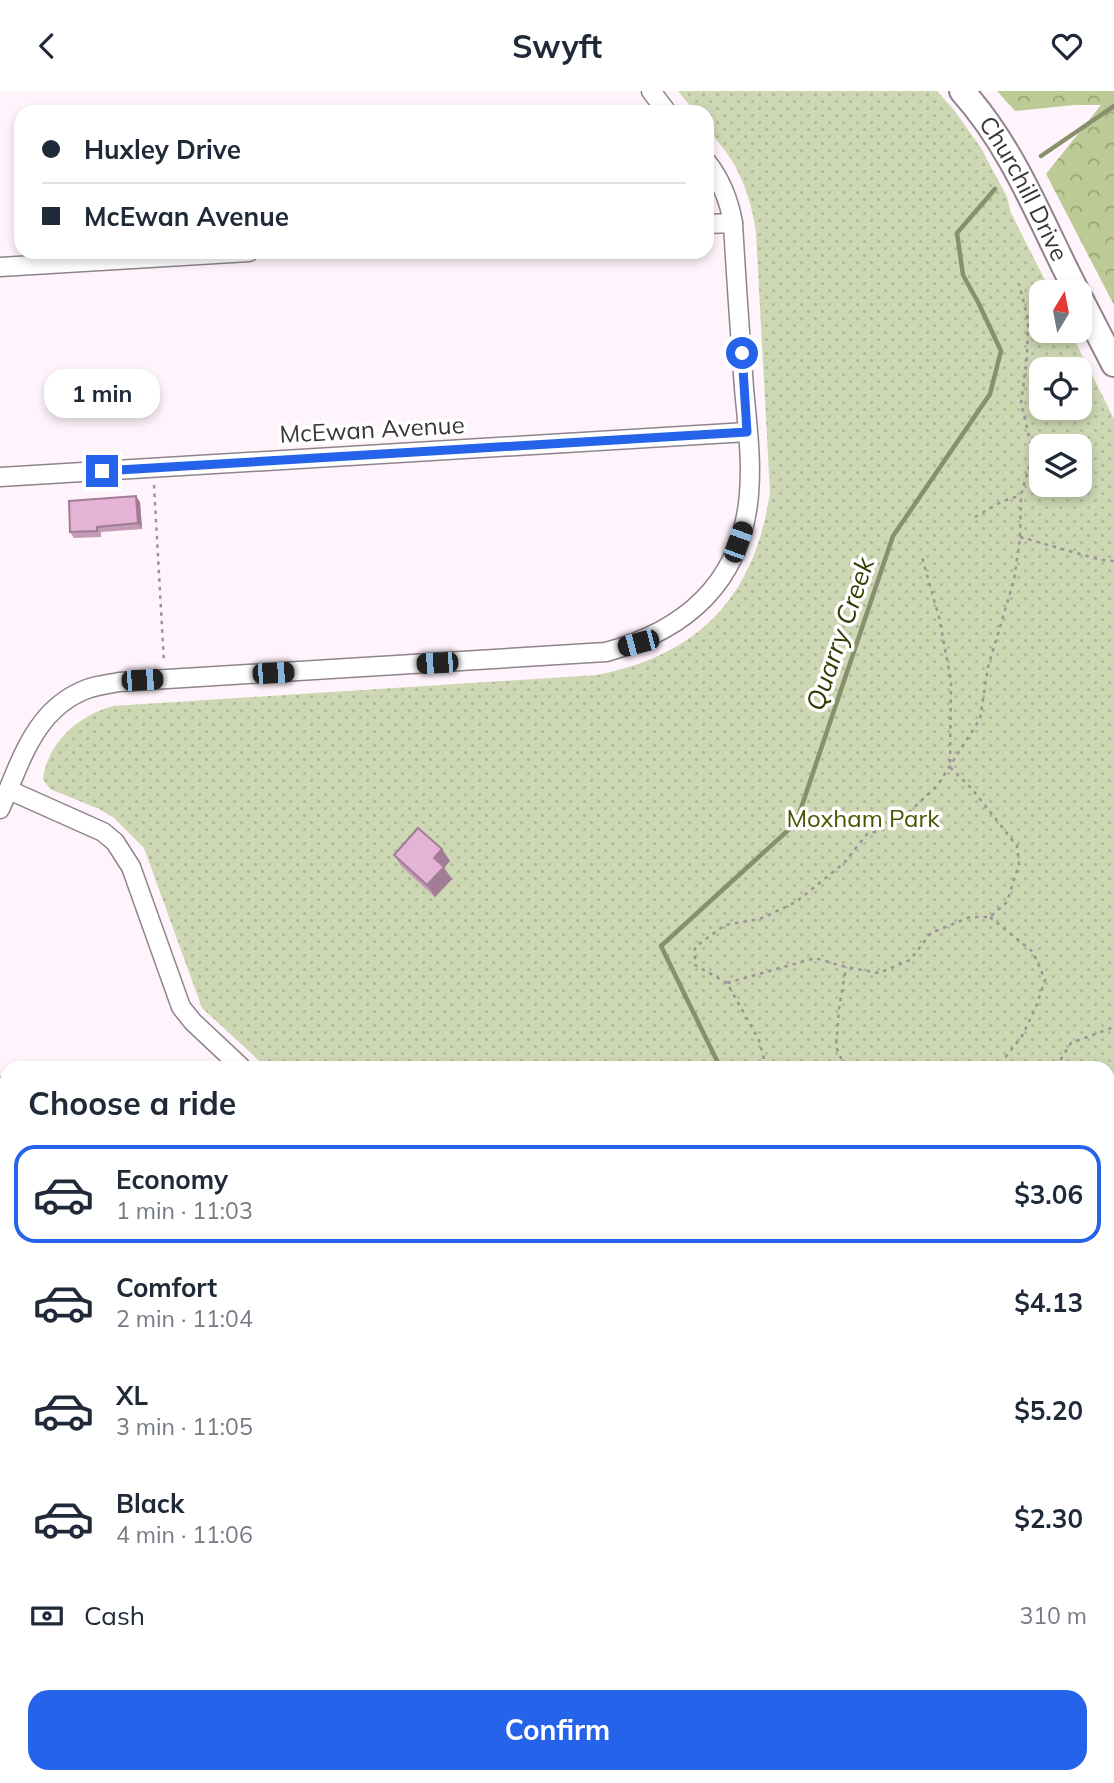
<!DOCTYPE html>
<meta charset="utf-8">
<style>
:root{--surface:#fff;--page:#f6f6f7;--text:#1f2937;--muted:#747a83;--line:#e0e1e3;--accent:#2563eb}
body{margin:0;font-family:Mulish,sans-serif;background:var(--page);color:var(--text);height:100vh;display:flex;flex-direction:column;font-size:26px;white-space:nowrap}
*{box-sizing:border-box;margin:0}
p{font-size:23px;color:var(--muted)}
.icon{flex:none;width:38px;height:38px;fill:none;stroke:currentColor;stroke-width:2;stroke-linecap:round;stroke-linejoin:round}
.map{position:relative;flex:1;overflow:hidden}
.sheet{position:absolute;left:0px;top:970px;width:1115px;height:723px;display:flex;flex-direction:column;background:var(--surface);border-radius:21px 21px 0 0;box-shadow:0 4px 10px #0003}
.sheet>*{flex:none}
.banner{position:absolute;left:14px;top:14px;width:700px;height:154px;border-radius:21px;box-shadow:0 4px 10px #0003;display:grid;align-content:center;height:154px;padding:0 28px;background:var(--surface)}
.needle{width:46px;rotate:10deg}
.controls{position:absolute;left:1029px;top:189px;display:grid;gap:14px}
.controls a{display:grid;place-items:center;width:63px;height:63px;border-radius:14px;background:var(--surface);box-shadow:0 4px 10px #0003;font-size:35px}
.end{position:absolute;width:32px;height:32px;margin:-16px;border:9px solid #2563eb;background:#fff;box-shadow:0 0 0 4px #fff}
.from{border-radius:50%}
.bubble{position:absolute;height:49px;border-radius:21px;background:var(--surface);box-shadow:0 4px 10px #0003;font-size:23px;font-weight:700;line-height:49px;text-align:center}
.car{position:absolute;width:21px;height:42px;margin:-21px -10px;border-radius:9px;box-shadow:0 0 5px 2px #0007;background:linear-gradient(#222 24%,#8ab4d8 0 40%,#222 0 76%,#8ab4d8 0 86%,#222 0)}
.banner b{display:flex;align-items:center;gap:24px;height:66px;font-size:26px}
.banner b+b{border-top:2px solid var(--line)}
.banner i{width:18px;height:18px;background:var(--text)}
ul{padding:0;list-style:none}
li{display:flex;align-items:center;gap:21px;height:98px;margin:0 14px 10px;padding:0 14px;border:4px solid transparent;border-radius:21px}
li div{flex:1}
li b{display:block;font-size:26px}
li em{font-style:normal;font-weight:700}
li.selected{border-color:var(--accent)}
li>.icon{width:63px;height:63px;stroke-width:1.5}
h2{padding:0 28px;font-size:32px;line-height:84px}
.pay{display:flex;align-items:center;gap:18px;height:77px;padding:0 28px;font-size:26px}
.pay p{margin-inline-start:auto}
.button{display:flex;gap:14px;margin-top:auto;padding:14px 28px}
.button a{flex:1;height:80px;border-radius:21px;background:var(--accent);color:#fff;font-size:28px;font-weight:700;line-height:80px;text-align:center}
header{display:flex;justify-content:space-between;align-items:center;height:91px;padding:0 28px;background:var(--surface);font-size:32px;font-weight:700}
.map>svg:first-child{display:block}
.forest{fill:url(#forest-crowns)}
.park{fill:url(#park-dots);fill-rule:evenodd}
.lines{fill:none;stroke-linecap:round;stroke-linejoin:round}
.stream{stroke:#878f6c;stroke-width:4.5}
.street-casing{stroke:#8f848b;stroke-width:21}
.secondary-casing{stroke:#8f848b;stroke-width:28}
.path{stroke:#9b9398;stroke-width:2.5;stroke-dasharray:3.5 5;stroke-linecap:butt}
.street{stroke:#fff;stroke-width:18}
.secondary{stroke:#fff;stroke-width:24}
.wall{fill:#c49ab7}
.shaded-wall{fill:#a07d95}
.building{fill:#e4b3d5;stroke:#a07d95;stroke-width:2}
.route{stroke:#2563eb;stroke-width:9}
.labels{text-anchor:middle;stroke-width:7;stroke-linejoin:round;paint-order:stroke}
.street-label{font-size:24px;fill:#3a3538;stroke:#fff}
.park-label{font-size:24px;fill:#485600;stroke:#fff}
.water-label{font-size:26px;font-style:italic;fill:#313c00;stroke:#fff}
</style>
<header><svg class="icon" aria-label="back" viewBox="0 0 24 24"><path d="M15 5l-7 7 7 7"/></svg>Swyft<svg class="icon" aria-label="heart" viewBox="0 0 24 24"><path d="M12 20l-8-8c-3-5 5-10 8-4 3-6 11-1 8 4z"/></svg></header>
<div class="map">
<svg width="1114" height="1692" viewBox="0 0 1114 1692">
<defs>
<pattern id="forest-crowns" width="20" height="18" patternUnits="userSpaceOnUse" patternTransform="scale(1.75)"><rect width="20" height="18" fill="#bcca95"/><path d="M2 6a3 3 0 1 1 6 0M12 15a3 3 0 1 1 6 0" fill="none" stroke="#9aa57b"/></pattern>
<pattern id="park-dots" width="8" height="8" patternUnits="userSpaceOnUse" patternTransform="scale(1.75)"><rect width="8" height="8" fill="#cdd7b3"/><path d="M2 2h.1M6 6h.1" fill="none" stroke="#b1b99b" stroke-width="1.8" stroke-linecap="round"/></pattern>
</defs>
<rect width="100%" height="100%" fill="#fff4fb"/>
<g class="forest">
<path d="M997,0H1114V214L1046,83L1101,14H1075L1015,20Z"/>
<path d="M0,1092L7,1093V1146L0,1138Z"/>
<path d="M7,1497V1685H659L647,1692H364L284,1689L271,1692H0V1505Z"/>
</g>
<g class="park">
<path d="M678,0H937L954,19L981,57L1007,106L1011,122L1051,201H1041V240H1070L1114,328V1219L1108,1217V976H266L202,917L144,757L114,727L99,718L50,698L43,688C48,651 78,625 113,615L597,584C700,564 755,505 770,401L756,142C753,118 746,95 734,73C723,53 707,45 707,21H695ZM1041,278H1080V317H1041ZM1041,355H1080V394H1041Z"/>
<path d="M7,1565V1685H285L255,1692H0V1581Z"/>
<path d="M363,1685H708L703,1692H393Z"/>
<path d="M869,1685H1001L996,1692H874L875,1688Z"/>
</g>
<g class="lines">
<g class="stream">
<path d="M1041,65L1114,15"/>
<path d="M720,976L661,855L796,732L893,445L990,303L1001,260L979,213L963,184L957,142L995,98"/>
<path d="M0,1542H7"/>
</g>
<defs>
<g id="street">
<path d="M651,0L667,21"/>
<path d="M707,133L733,132"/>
<path d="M0,176L249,161"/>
<path d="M0,386L747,341"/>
<path d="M9,699L103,741L115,751L131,776L181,916L193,931L241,976"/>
<path d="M0,718C21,671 34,618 87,598C97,594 109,593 119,591L606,561C687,539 742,490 749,403C752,368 747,331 744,297C740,242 736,187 733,132C729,109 721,89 707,71"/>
<path d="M0,996L7,1002"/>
<path d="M1108,1364L1114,1365"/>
<path d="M1108,1683L1114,1669"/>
<path d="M726,1692L731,1685"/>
</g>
<g id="secondary">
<path id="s1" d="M962,0C1015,59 1041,132 1077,201"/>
<path d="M1080,207L1114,273"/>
<path d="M0,1298L7,1305"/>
<path d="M0,1476L7,1471"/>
</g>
</defs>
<use href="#street" class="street-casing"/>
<use href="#secondary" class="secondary-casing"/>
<g class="path">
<path d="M154,394L164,572"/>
<path d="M975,426L1001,411L1021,404"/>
<path d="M1020,446L1101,469L1114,470"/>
<path d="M990,826L1033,861L1045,889L1036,916L1022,945L998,976"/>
<path d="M727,892L695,874V856L725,834L760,828L796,811L844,772L867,743L893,736L937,695L980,628L988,576L1014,489L1020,446L1021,404L1033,362L1021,312L1027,267L1028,228L1019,193"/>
<path d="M766,976L759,949L727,892L815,867L846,876L879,882L910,869L931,842L970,826H990L1007,811L1019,773L1017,755L972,698L950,676L951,590L939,526L921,463"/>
<path d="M845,976L836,956L839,918L846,876"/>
<path d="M1056,976L1071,952L1114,936"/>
<path d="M0,1576L7,1577"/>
<path d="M158,1692L174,1685"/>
</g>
<use href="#street" class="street"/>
<use href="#secondary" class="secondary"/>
</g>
<g class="wall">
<path d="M140,411L142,438L101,441V446L74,447L70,441Z"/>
<path d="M394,764L450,770L444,777L452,788L435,806L402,776Z"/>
</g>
<g class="shaded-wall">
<path d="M136,405L140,411L142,438L138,432Z"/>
<path d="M442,758L450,770L444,777L452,788L435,806L427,794L434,767Z"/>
</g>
<g class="building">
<path d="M136,405L138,432L97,436V440L70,441L69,410Z"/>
<path d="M418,737L442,758L434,767L444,776L427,794L394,764Z"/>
</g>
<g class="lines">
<path class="route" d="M102,380L747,341L742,262"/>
</g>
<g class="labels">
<g class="street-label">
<text dy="8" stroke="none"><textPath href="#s1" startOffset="116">Churchill Drive</textPath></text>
<text transform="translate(372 339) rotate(-3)" y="8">McEwan Avenue</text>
</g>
<g class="park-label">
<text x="863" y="736">Moxham Park</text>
</g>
<g class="water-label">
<text transform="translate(840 543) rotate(-71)" y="9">Quarry Creek</text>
</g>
</g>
</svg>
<div class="controls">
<a><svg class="needle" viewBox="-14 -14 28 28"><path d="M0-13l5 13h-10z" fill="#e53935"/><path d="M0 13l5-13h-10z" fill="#747a83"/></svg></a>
<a><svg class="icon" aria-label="locate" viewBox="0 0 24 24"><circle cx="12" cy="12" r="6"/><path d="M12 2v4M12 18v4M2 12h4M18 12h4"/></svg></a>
<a><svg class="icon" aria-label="layers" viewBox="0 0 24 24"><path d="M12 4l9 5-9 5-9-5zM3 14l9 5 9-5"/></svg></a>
</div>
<i class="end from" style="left:742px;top:262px"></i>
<i class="end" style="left:102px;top:380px"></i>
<div class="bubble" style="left:44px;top:278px;width:116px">1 min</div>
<i class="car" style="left:738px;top:451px;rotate:20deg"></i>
<i class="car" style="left:638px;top:552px;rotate:255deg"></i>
<i class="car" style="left:437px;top:572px;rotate:267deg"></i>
<i class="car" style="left:273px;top:582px;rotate:87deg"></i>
<i class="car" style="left:142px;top:589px;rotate:87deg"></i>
<div class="banner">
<b><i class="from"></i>Huxley Drive</b>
<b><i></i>McEwan Avenue</b>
</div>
<section class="sheet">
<h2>Choose a ride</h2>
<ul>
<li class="selected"><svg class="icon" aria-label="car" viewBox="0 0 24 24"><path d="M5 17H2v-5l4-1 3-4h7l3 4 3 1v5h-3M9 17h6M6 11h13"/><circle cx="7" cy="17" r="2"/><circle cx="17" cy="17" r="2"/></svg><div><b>Economy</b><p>1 min · 11:03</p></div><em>$3.06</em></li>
<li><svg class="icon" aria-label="car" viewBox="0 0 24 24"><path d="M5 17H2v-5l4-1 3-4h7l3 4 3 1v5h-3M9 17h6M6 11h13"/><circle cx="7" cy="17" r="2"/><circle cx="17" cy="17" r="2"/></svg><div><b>Comfort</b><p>2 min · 11:04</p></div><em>$4.13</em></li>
<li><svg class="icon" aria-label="car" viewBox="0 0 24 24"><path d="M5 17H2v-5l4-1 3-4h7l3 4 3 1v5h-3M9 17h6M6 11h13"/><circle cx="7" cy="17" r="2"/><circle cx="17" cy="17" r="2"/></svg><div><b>XL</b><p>3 min · 11:05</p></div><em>$5.20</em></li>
<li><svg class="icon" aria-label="car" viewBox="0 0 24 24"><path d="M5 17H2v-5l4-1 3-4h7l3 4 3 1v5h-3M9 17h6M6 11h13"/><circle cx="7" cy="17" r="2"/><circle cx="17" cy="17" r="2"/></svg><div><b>Black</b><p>4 min · 11:06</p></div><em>$2.30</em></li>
</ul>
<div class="pay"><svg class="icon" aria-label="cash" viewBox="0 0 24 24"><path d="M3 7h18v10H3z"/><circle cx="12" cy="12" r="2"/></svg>Cash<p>310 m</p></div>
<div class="button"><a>Confirm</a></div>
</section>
</div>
